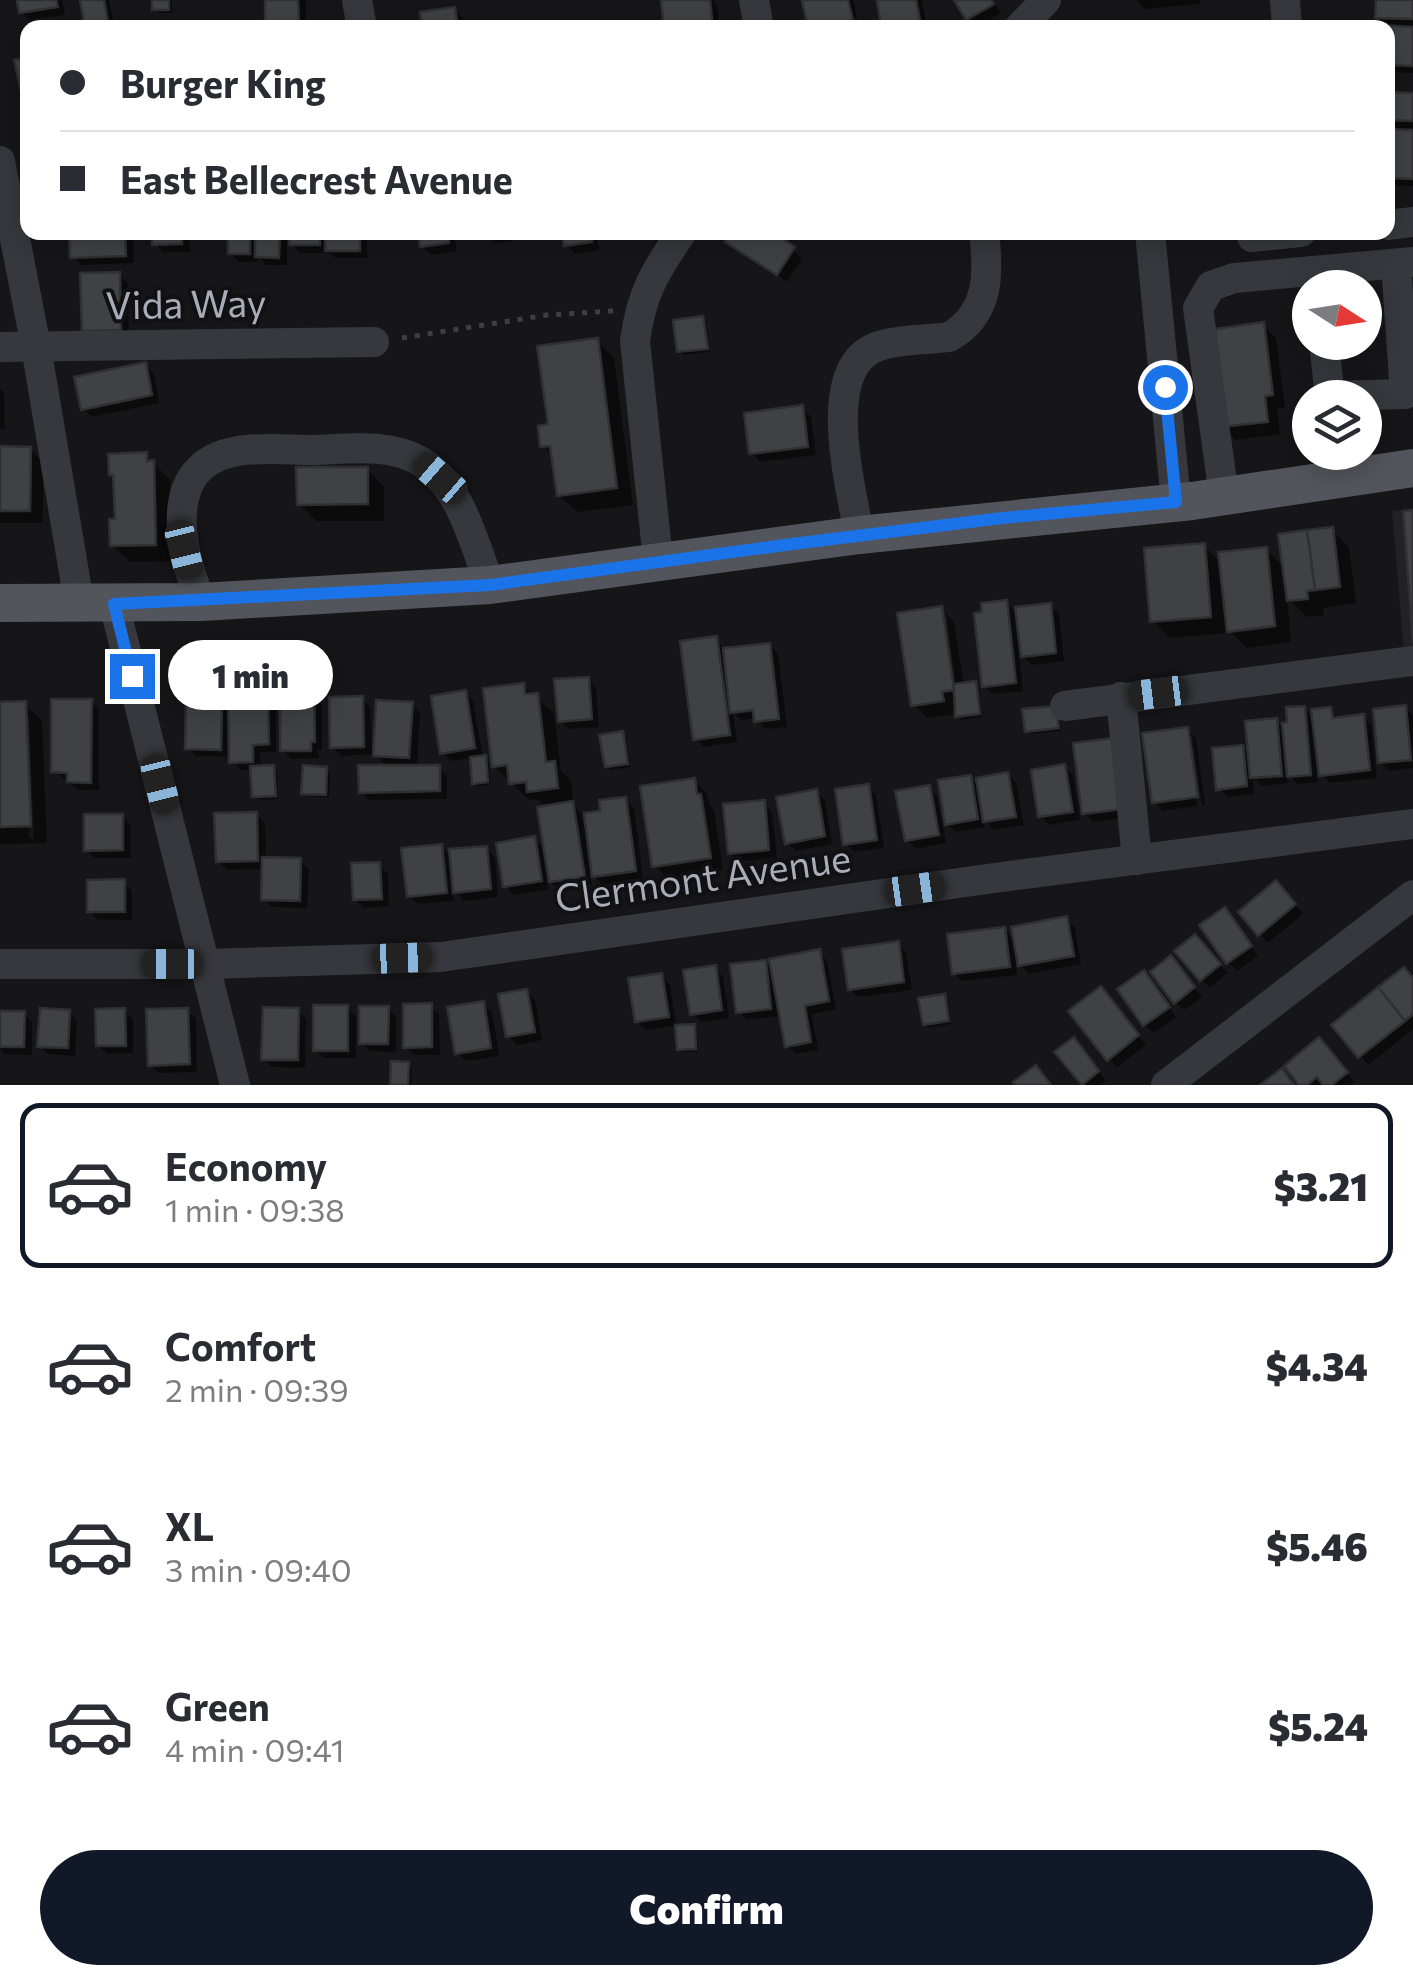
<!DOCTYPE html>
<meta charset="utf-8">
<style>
:root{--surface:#fff;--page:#f2f2f3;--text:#2b2b33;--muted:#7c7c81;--line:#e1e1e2;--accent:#111827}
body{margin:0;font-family:Commissioner,sans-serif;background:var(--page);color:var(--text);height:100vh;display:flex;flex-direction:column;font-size:38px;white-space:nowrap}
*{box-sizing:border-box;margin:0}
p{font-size:32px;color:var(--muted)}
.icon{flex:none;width:55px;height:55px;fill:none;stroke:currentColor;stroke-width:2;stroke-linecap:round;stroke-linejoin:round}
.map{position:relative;height:1085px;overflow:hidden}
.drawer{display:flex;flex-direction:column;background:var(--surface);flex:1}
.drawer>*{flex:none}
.banner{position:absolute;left:20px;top:20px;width:1375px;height:220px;border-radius:20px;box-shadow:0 5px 25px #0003;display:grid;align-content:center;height:220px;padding:0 40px;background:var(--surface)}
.needle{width:65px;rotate:102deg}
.buttons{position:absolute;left:1292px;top:270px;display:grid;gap:20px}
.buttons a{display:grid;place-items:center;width:90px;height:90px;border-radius:50%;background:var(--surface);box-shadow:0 5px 25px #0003;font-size:50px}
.end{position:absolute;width:45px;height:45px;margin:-22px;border:12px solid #1a73e8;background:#fff;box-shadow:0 0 0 5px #fff}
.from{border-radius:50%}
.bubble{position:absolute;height:70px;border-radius:35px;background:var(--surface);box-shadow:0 5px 25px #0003;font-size:32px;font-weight:800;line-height:70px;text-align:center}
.car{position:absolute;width:30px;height:60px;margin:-30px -15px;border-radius:12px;box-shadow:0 0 8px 2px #0007;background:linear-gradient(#222 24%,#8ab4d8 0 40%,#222 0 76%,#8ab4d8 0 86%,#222 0)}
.banner b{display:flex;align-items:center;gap:35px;height:95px;font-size:38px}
.banner b+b{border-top:2px solid var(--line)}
.banner i{width:25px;height:25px;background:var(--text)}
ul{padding:18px 0 0;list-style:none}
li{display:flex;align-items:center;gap:30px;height:165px;margin:0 20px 15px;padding:0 20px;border:5px solid transparent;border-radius:20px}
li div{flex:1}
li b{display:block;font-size:38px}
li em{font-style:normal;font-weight:800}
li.current{border-color:var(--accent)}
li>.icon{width:90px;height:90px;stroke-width:1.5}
.primary-button{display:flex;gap:20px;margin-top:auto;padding:20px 40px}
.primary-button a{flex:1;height:115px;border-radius:60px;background:var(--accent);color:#fff;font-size:40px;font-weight:800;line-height:115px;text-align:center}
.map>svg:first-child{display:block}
.built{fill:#222225}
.shadow{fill:#0007;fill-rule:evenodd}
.building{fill:#404145;stroke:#303034;stroke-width:2.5}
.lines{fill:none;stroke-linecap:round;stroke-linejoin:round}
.path{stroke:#3d3f44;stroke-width:5;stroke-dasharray:5 8;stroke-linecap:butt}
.minor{stroke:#37383d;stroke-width:30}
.major{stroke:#53555c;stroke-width:38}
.route{stroke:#1a73e8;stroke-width:12}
.labels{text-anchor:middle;stroke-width:8;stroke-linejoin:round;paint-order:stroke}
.street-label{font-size:38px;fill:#a8adb8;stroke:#111113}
</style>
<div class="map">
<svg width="1413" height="1085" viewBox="0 0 1413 1085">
<rect width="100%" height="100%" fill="#161618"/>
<path class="built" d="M1413,509V652L1404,653L1392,511Z"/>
<g class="shadow">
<path d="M19,0H62L65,15L30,20L21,12Z"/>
<path d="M82,0H109L115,28H87Z"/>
<path d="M154,0H172V13H158L154,9Z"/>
<path d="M267,0H306V28H272L268,23Z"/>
<path d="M663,0H713L717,4L720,28H666Z"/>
<path d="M805,0H853L859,28H811Z"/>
<path d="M879,0H922L927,28H886Z"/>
<path d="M957,0H993L1001,13L976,27Z"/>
<path d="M1137,0H1200V4L1145,9Z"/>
<path d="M1378,0H1413V73L1388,72L1389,28L1378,17Z"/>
<path d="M454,9L463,18L464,28H425Z"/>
<path d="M1388,95L1413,96V186L1388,185V132H1399L1388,120Z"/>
<path d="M72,232H133L134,263L81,265L73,257Z"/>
<path d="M155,232H189L190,252H163L155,244Z"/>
<path d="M231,232H367V258H336L330,253H300L287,240V265H266L258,257L257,262H239L230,253Z"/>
<path d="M420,232H454L457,251L431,255L422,246Z"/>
<path d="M487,232H523L524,239L496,243Z"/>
<path d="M564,232H596L599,250L575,254L566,245Z"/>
<path d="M768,232L802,258L787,282L728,241Z"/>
<path d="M119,275L128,283L129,338L84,330Z"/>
<path d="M702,318L706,322L710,352L683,355L680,351Z"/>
<path d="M1263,325L1276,338L1285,408H1277L1280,434L1235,440L1222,426Z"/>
<path d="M597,341L614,358L633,505L577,512L559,495L554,457L543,446Z"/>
<path d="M145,365L154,374L159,403L92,417L84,409Z"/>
<path d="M0,389L4,393L5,429H0Z"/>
<path d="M803,408L811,417L816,455L760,462L752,453Z"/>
<path d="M0,449H30L43,462V523H0Z"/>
<path d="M146,455L170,480L173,561L130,562L112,545L117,521L116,479L111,474Z"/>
<path d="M367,469L384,487V521H316L299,504Z"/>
<path d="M1332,530L1349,547L1356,603L1323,608L1324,615L1307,617L1287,597L1291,642L1247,648L1226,628L1227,633L1170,638L1152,620L1204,546L1222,563L1266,549L1285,568Z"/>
<path d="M1006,603L1019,615L1050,606L1059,614L1064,661L1032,665L1019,652L1023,691L993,694L984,686Z"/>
<path d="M941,609L953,698H956V685L946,613L954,622L964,685L975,684L979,688L982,717L961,720L958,714L927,718L914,705L900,615Z"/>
<path d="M716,638L725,650L770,645L778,654L787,727L765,729L756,718L741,720L733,712L737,742L704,747L695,738ZM736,709L765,710L736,714Z"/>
<path d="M588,680L596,688L599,727L569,729L560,721Z"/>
<path d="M523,686L554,713L561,771L571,781L574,805L581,813L584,828L625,800L634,808L643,879L603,885L590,872L592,885L559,890L547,878L549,889L514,895L506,886L534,839L546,851L547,808L538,799L529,800L494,766Z"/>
<path d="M465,693L473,701L483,758L489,762L490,785L478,786L474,783L472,758L451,761L443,753Z"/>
<path d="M313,696L322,705V750H318L319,758L291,759L283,750Z"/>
<path d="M267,697L276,705V752H260L261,768L273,767L277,771L278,799L258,800L254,796L253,770H240L231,757L196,756L188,748L221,704L230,714Z"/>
<path d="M362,699L370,708L372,750H376L412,704L420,713L417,767L438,768L447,776V799L370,800L361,792L388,767L375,754L341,756L333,747Z"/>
<path d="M91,701L99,710V790H78L54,771Z"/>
<path d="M25,704L42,721L47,843L0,844V705ZM24,718H29L34,839H29Z"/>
<path d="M1304,708L1315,719L1330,710L1340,719L1363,717L1371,725L1377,778L1330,783L1317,771L1318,782L1298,784L1288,775L1289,783L1261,786L1253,777L1254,794L1227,797L1219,788L1242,747L1251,756L1276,721L1284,729Z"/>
<path d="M1405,708L1413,716V768L1389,771L1380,762Z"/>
<path d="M1059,712L1061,731L1031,734L1027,731Z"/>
<path d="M1187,730L1196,738L1205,805L1202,806L1192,736H1187L1197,806L1163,811L1154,802Z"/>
<path d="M622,734L626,737L630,767L611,770L607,766Z"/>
<path d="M1075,745L1138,816L1093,822L1084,813Z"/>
<path d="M1065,767L1073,775L1080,820L1049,825L1041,816Z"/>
<path d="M326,769L330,773L329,798L308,796L304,793Z"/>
<path d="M1008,775L1016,783L1024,825L994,830L984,819L985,827L956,832L944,821L970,778L980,788Z"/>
<path d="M694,780L707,794L709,804L714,810L723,870L668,879L655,866Z"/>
<path d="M868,787L876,795L884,848L854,852L846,844Z"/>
<path d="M929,788L937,796L946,843L916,849L907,840Z"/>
<path d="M816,792L825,800L832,844L796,851L787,843Z"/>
<path d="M764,803L772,812L777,858L739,862L730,853Z"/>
<path d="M256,814L265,823L266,859L300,861L309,869L307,908L272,907L264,899V869L227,870L218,861Z"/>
<path d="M122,816L131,825V858H95L86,850Z"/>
<path d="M441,846L452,858L486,848L495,857L498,897L464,901L453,890L454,901L418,904L409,896Z"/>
<path d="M379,865L388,874L389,906L364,908L355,899Z"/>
<path d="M124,882L132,891V920H98L89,911Z"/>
<path d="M1284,892L1303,914L1268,943L1260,934Z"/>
<path d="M1066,919L1075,928L1081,964L1029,974L1016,960L1017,975L962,981L954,973L1004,929L1016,941Z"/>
<path d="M1233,919L1258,956L1237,971L1228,962Z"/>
<path d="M898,943L906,952L912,990L858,997L850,989Z"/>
<path d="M1204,945L1227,973L1210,988L1201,979Z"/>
<path d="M819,952L827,961L836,1009L812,1014L818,1050L796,1054L787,1046L782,1016L747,1020L738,1011L765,962L774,971Z"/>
<path d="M1179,967L1202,997L1184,1010L1176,1002Z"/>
<path d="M715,968L723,977L729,1018L701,1022L692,1014Z"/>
<path d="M661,976L670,985L676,1025L646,1030L637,1021Z"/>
<path d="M1413,980V1029L1368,1065L1335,1025Z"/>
<path d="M1152,982L1176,1017L1153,1033L1145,1025Z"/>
<path d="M526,991L535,1000L542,1040L517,1045L508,1036Z"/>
<path d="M944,997L948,1000L951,1024L929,1028L925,1024Z"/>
<path d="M1109,997L1146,1045L1117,1067L1109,1059Z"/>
<path d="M483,1004L492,1012L499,1056L466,1061L457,1052Z"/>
<path d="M430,1006L439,1014L440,1055H414L406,1047Z"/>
<path d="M347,1008L356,1016V1058H324L315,1050Z"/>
<path d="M388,1009L396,1017V1052L370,1051L361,1043Z"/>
<path d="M124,1011L133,1019V1053L107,1054L98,1045Z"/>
<path d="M187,1011L196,1019L197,1072L159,1073L150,1065Z"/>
<path d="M298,1011L306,1019L305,1068L272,1067L264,1059Z"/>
<path d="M69,1012L77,1021L75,1056L48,1054L40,1046Z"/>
<path d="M0,1013L24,1014L32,1022V1055L5,1054L0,1049Z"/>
<path d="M694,1026L697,1030L698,1052H683L679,1049Z"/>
<path d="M1082,1049L1106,1081L1100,1085H1083L1058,1053Z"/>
<path d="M1327,1049L1354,1082L1350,1085H1302Z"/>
<path d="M408,1065L412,1068L411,1085H394Z"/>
</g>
<g class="building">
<path d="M17,0H56L58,7L19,13Z"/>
<path d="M80,0H104L109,28H85Z"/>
<rect x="152" y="0" width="17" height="10"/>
<path d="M265,0H298L299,23L265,24Z"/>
<path d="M661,0H710L713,28H664Z"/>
<path d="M802,0H848L853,20L808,28Z"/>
<path d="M877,0H916L920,20L881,27Z"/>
<path d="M954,0H991L994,4L966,20Z"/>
<path d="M1376,0H1413V19L1375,18Z"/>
<path d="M455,7L458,28H422L420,12Z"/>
<path d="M1378,25L1413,27V66L1388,65V28Z"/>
<path d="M28,43V99L23,100L14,60L25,58L22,44Z"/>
<path d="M1388,92L1413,93V121L1388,120Z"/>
<path d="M1388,129L1413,130V179L1388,178Z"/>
<path d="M69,232H125L126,256L70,258Z"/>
<path d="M152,232H182V244L152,245Z"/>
<rect x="228" y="232" width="22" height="22"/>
<path d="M255,232H280L279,258L255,257Z"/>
<rect x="289" y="232" width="31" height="13"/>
<rect x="325" y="232" width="35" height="19"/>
<path d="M418,232H448L449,243L420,247Z"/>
<path d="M561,232H590L592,242L564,246Z"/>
<path d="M731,232H773L795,247L777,275L725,242Z"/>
<path d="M120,272L121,330L82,331L80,273Z"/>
<path d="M703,316L708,349L677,352L673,320Z"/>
<path d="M1264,322L1273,395L1265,396L1268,422L1219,427L1215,329Z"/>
<path d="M598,338L617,488L557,496L550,446L540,447L538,426L548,424L537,346Z"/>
<path d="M146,362L152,395L81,410L74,377Z"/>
<path d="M803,405L808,447L749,454L744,413Z"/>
<path d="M0,446L31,447L30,511H0Z"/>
<path d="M147,452V461L154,460L156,545L110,546L109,519H115L113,475H109L108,454Z"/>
<path d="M296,467H368V504L297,505Z"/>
<path d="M1413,510V643L1403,511Z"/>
<path d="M1333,527L1340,587L1315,590L1307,530Z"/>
<path d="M1307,530L1315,590L1307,591L1308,599L1287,601L1278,534Z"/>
<path d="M1205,543L1211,617L1150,622L1144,548Z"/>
<path d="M1267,547L1275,626L1227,632L1218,552Z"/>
<path d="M1007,600L1016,683L982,687L974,613L982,612L981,603Z"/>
<path d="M1051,603L1056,653L1021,657L1015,607Z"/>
<path d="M942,606L954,690L942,692L944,701L911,706L897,613Z"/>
<path d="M717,636L730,735L693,740L680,641Z"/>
<path d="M770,643L779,719L754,722L753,710L730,713L723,648Z"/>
<path d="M589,677L592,719L558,722L554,679Z"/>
<path d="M976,681L980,714L955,717L954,684Z"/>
<path d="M524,683L525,694L538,693L546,762L555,761L558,788L527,792L526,782L509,784L507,765L492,767L483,688Z"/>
<path d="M466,690L475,748L440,754L431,696Z"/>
<path d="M228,694H268L269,744L253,745V762L229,763Z"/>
<path d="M280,694H314L315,742H311V751H280Z"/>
<path d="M363,696L364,747L330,748L329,697Z"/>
<path d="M51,699H92L91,783L67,782V773L51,772Z"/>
<path d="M376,700L413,702L409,758L373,756Z"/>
<path d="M26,701L31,826L0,827V702Z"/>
<path d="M186,701L222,702L221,750L185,749Z"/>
<path d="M1406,705L1411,760L1378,763L1373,709Z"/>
<path d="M1056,706L1059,728L1025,732L1022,709Z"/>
<path d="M1305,706L1311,775L1287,777L1282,723L1287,722L1286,707Z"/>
<path d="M1331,707L1333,718L1364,714L1370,770L1319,776L1311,709Z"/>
<path d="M1277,718L1282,776L1250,778L1245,721Z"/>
<path d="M1188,727L1198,797L1152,803L1142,733Z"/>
<path d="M623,731L628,764L605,767L599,735Z"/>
<path d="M1122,737L1131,808L1082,814L1073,743Z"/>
<path d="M1243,745L1247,786L1216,790L1212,748Z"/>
<path d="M486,755L488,782L472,784L470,757Z"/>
<path d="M1065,764L1073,812L1038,817L1031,770Z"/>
<path d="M274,765L276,796L252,797L250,766Z"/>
<path d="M303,765L327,767L326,795L301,794Z"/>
<path d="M358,765H440V791L359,793Z"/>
<path d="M1008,772L1016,817L983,822L976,778Z"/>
<path d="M971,775L978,819L945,825L938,780Z"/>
<path d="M695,778L697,794H701L711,858L652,867L640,786Z"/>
<path d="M869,784L877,840L843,845L835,789Z"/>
<path d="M930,785L939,835L905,841L895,791Z"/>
<path d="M817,789L825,836L785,844L776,797Z"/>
<path d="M626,797L636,871L592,877L584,813L600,811L599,800Z"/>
<path d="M765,800L769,850L728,854L723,804Z"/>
<path d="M573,801L585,877L549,882L537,807Z"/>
<path d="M257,812L258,861L216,862L214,813Z"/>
<path d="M84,814H123V850L84,851Z"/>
<path d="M535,836L542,881L503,887L496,843Z"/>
<path d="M442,844L447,893L407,897L401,848Z"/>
<path d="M487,846L491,889L453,893L449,849Z"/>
<path d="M262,857L301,858L300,901L261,900Z"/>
<path d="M380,862L382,899L353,900L351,863Z"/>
<path d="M125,879V912H87V880Z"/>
<path d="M1276,880L1296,904L1258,936L1238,912Z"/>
<path d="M1225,907L1252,946L1226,964L1199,925Z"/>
<path d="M1067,916L1074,956L1018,966L1011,927Z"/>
<path d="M1005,927L1010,967L952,974L947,934Z"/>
<path d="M1195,934L1221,964L1200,981L1174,951Z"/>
<path d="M899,941L904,982L848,990L842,949Z"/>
<path d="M820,949L829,1001L805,1006L811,1042L785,1047L769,959Z"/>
<path d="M1171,955L1195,987L1174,1004L1150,972Z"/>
<path d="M766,960L771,1009L736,1013L730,964Z"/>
<path d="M716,965L722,1010L690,1015L683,970Z"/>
<path d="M1404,967L1413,978V1014L1405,1021L1378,987Z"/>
<path d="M1144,970L1170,1007L1143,1026L1117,989Z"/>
<path d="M662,973L669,1017L635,1022L628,978Z"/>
<path d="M1101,986L1139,1035L1107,1061L1068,1011Z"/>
<path d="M1378,987L1405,1021L1358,1058L1331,1025Z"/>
<path d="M527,989L535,1032L506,1037L498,994Z"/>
<path d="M945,994L949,1021L923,1025L918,998Z"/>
<path d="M484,1001L491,1048L455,1054L447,1007Z"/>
<path d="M432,1003V1047L403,1048V1004Z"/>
<rect x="313" y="1005" width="35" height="46"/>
<path d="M359,1006H389L388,1044H359Z"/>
<path d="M263,1007L299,1008L298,1060H261Z"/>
<path d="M40,1008L70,1010L68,1048L37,1047Z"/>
<path d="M125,1008L126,1046H96L95,1009Z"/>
<path d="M188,1008L190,1064L148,1066L146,1009Z"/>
<path d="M0,1011H25L24,1047H0Z"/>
<path d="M695,1024L696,1049L677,1050L675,1025Z"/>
<path d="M1074,1037L1099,1071L1082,1085L1054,1052Z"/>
<path d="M1319,1037L1348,1072L1332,1085H1323L1317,1077L1307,1085H1299L1284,1066Z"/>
<path d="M391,1061L409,1062L408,1085H390Z"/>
<path d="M1036,1065L1051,1085H1015L1013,1082Z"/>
<path d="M1282,1068L1294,1085H1260Z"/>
</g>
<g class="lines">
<path class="path" d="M402,338L547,315L614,311"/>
<g class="minor">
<path d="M357,0L362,28"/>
<path d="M754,0L759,28"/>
<path d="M1285,0L1287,28"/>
<path d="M1019,28L1046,0"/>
<path d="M0,161L36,347L79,602"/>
<path d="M1388,225L1413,222"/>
<path d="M1150,232L1176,502"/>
<path d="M1252,237L1301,232"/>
<path d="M1324,342L1330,398"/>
<path d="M0,347L374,342"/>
<path d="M1330,396L1405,394L1396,264"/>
<path d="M1224,496L1198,308L1211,286L1234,278L1413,262"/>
<path d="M859,535C852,489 817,366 879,346C900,339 927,340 949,337C990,314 989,273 984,232"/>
<path d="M658,560L635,341C641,294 655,271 682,232"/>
<path d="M201,602C180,550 159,464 238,451C262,447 290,450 314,450C348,449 389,443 420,461C461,485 474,544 490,585"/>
<path d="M114,604L235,1085"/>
<path d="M1121,697L1137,860"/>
<path d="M1065,706L1413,661"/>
<path d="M0,964H207L441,957L994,878L1413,824"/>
<path d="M1166,1085L1413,895"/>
</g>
<path class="major" d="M0,603L201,602L490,585L859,535L1192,501L1413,468"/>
</g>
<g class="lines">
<path class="route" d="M132,676L114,604L490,585L792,544L1002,518L1176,502L1165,387"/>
</g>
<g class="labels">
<g class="street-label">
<text transform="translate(186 305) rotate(-1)" y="13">Vida Way</text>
<text transform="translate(703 879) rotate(-8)" y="13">Clermont Avenue</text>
</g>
</g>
</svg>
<div class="buttons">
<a><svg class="needle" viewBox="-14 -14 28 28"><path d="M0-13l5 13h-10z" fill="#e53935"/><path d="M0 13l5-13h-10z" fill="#7c7c81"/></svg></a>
<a><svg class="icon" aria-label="layers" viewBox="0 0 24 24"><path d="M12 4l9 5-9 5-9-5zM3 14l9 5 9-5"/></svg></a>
</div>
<i class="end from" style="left:1165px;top:387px"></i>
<i class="end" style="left:132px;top:676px"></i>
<div class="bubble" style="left:168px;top:640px;width:165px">1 min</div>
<i class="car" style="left:440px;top:478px;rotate:311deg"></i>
<i class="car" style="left:184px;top:550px;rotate:166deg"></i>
<i class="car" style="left:1158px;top:693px;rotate:263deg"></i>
<i class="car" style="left:160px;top:784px;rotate:166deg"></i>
<i class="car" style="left:915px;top:889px;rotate:82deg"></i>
<i class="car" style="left:402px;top:958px;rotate:88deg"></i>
<i class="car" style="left:172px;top:964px;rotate:270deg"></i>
<div class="banner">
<b><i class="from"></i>Burger King</b>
<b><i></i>East Bellecrest Avenue</b>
</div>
</div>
<section class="drawer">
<ul>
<li class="current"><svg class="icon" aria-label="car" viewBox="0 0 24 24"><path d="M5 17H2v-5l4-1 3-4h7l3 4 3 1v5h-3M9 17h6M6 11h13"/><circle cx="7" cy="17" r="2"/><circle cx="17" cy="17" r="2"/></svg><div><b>Economy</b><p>1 min · 09:38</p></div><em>$3.21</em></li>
<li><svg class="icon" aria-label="car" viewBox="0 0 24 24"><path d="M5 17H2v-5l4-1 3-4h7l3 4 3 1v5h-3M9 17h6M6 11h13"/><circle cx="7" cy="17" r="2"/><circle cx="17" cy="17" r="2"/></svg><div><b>Comfort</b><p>2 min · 09:39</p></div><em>$4.34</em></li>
<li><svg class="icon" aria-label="car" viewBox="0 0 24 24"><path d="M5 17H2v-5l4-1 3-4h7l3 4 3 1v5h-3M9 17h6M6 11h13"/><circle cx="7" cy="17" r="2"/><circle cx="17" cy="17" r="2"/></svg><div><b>XL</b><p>3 min · 09:40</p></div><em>$5.46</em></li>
<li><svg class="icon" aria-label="car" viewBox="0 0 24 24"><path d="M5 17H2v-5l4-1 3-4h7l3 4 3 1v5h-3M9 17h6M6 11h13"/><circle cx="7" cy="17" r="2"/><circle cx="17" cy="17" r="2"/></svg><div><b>Green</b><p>4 min · 09:41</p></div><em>$5.24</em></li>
</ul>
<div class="primary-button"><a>Confirm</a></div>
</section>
